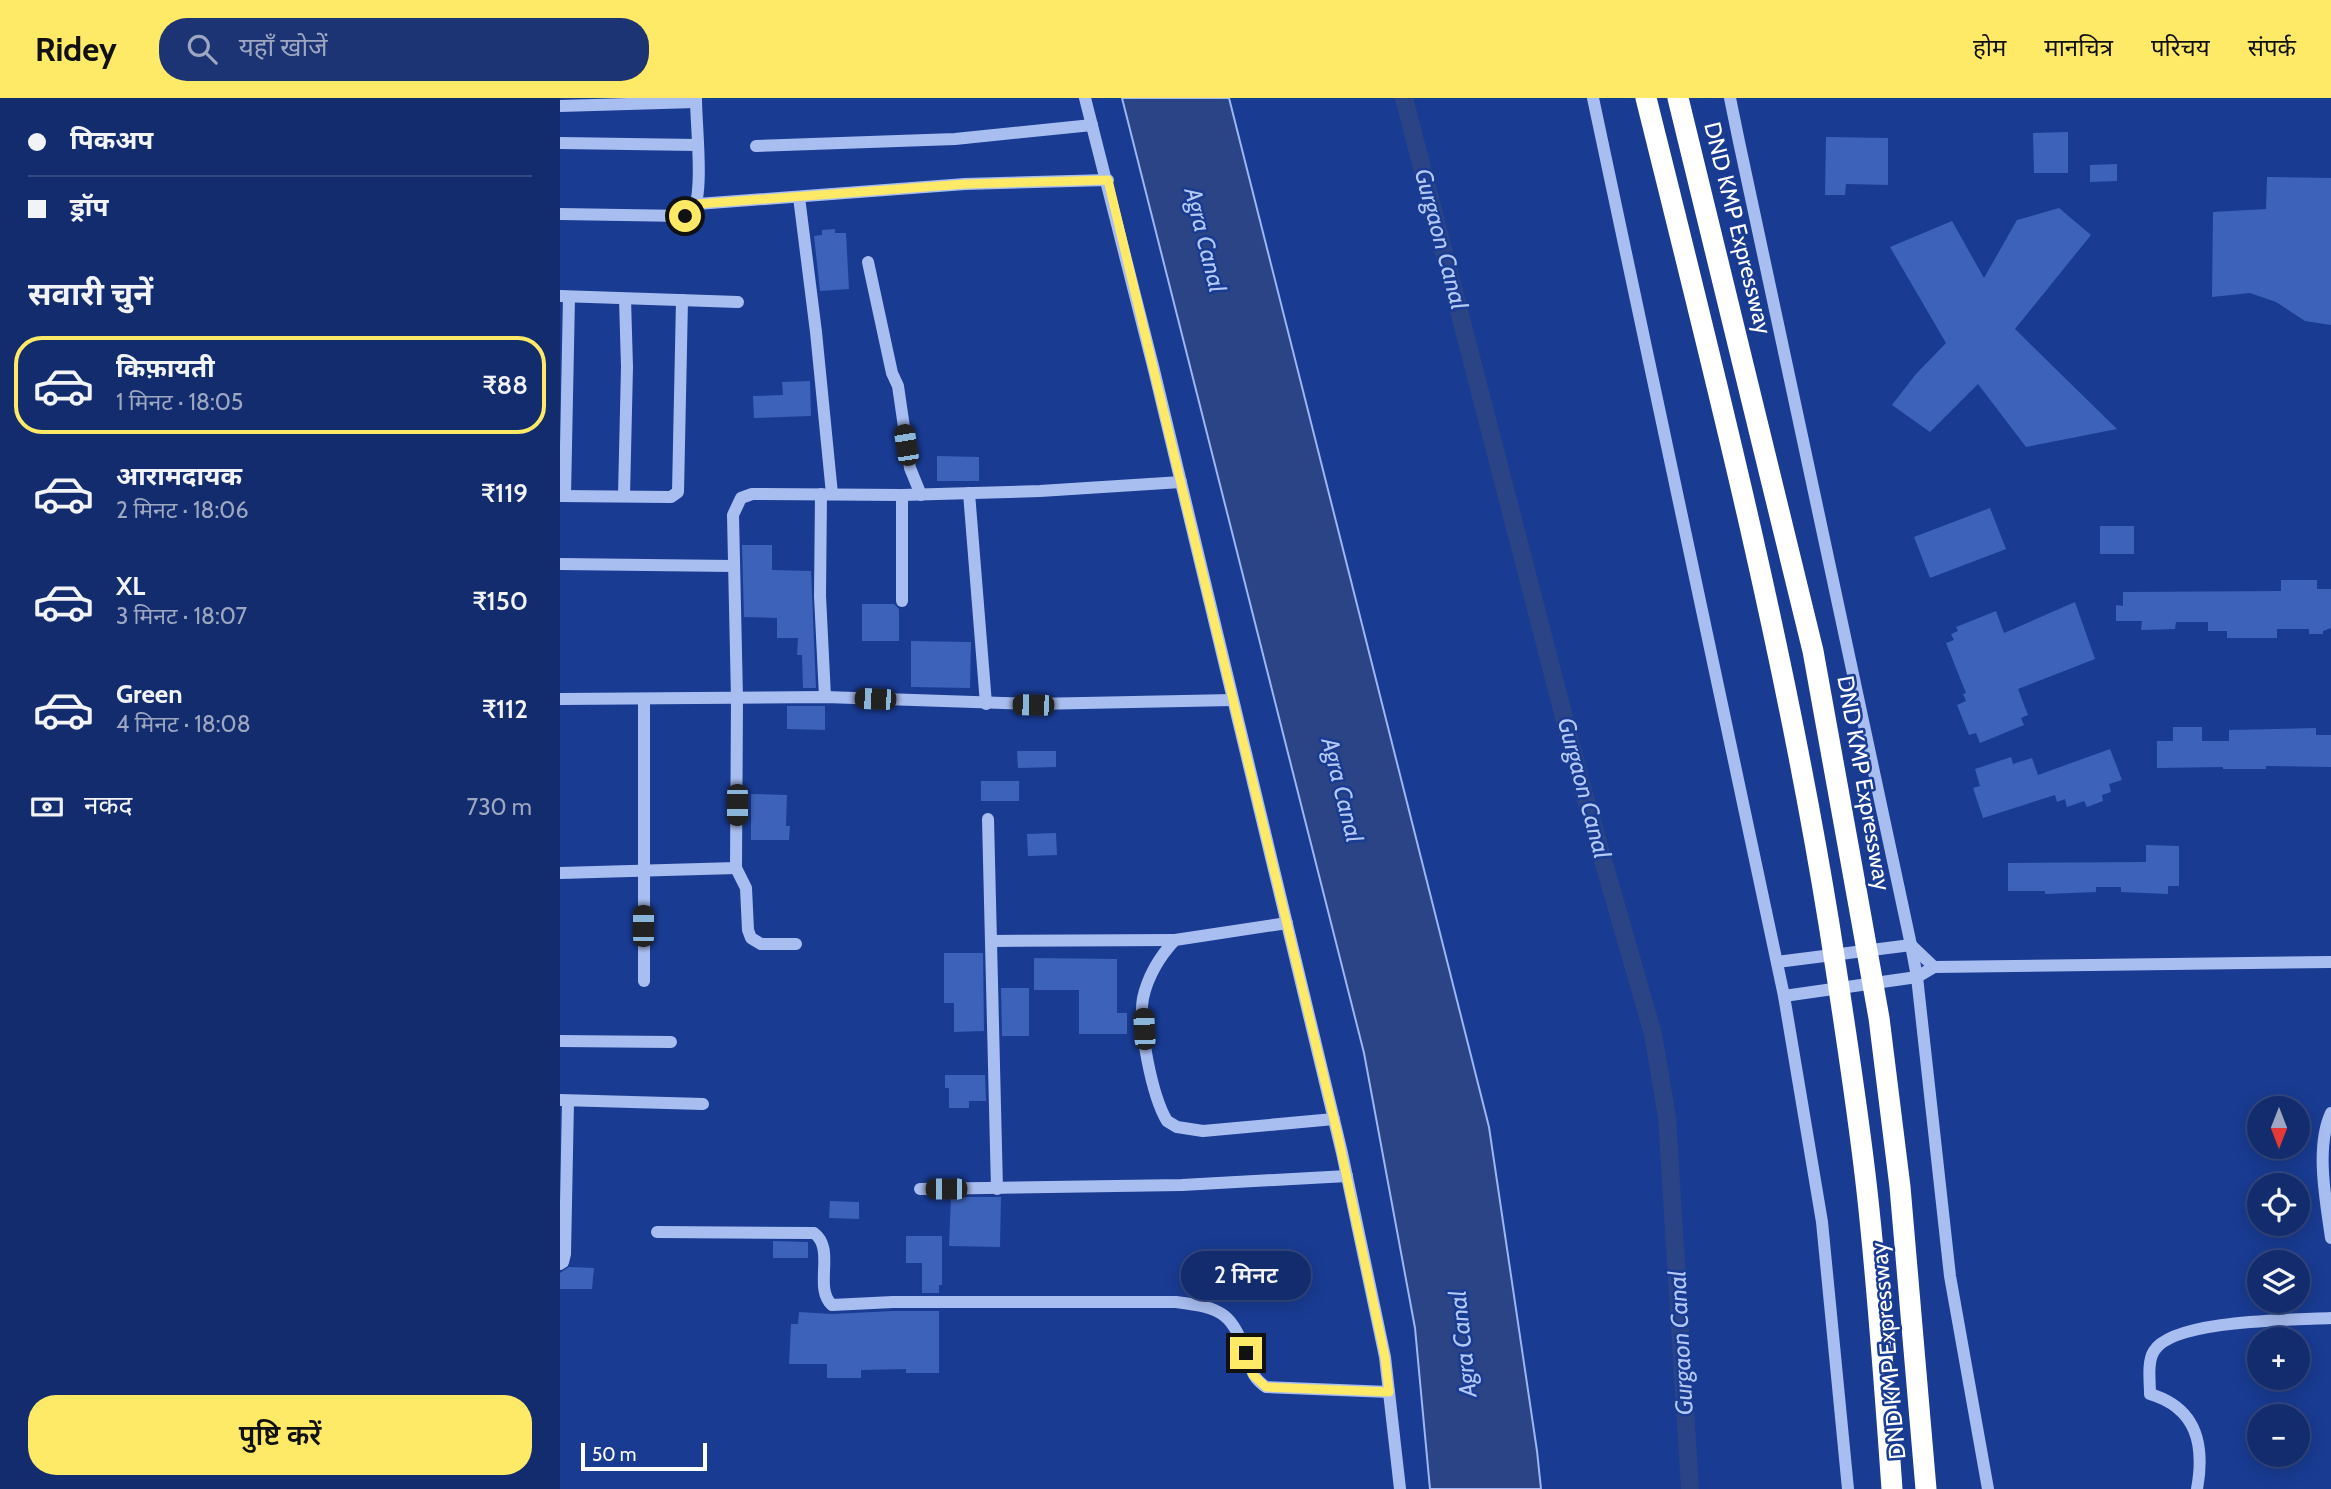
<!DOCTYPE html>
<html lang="hi">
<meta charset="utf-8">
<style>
:root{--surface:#132c6e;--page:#1c3473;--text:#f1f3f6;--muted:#9da7c2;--line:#324881;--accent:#ffea67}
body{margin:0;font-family:Cabin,"Noto Sans Devanagari",sans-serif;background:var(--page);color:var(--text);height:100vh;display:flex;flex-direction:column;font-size:26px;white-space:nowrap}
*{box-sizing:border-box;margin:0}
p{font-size:23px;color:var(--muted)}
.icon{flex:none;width:38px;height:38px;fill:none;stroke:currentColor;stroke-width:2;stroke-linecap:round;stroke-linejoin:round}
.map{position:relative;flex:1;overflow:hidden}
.sheet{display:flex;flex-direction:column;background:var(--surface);width:560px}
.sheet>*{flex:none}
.hud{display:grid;align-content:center;height:154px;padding:0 28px;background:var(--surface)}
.needle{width:46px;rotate:180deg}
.tools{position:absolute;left:1687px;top:998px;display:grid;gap:14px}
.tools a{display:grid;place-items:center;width:63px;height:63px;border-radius:50%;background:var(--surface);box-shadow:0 4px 18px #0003,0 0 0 2px var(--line);font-size:35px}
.scale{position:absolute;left:21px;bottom:18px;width:126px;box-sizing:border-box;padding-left:7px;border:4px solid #fff;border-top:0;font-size:19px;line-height:24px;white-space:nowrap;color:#fff;-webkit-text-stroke:5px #193b92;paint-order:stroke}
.end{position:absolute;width:32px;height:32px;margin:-16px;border:9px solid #ffea67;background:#111;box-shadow:0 0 0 4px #111}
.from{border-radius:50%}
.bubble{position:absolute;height:49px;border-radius:24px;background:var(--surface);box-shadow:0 4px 18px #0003,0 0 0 2px var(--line);font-size:23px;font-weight:600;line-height:49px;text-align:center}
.car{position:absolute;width:21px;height:42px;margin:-21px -10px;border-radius:9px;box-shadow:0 0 5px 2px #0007;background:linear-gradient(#222 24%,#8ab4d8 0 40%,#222 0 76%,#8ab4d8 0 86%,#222 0)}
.hud b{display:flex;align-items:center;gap:24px;height:66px;font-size:26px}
.hud b+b{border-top:2px solid var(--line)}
.hud i{width:18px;height:18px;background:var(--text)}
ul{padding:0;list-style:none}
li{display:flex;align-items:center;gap:21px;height:98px;margin:0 14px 10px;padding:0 14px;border:4px solid transparent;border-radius:28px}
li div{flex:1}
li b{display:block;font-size:26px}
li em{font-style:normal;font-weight:600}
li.selected{border-color:var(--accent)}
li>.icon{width:63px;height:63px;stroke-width:1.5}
h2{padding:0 28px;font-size:32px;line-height:84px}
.pay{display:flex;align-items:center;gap:18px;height:77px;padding:0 28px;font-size:26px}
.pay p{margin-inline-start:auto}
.primary-button{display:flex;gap:14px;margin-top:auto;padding:14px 28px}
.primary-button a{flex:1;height:80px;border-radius:28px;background:var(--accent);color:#111;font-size:28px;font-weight:600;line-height:80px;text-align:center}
header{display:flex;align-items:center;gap:42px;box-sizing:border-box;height:98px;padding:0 35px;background:var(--accent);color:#111}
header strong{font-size:33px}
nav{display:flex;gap:38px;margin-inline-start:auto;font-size:24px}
.search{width:490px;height:63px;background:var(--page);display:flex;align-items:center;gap:18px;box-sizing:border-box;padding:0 24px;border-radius:28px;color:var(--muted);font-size:26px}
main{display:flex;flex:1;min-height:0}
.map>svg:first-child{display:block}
.water{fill:#2a4485;stroke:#9bb6f2;stroke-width:2}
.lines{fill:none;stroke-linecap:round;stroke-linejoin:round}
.canal{stroke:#2a4485;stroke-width:18}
.building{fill:#3d62b9}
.minor{stroke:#a9bef0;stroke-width:12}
.highway{stroke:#fff;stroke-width:21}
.route{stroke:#ffea67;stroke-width:9}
.labels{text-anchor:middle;stroke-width:5;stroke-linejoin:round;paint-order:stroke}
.street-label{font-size:23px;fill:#fff;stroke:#193b92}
.water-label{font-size:24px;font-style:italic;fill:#b5c9f6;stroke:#193b92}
</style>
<header>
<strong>Ridey</strong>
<div class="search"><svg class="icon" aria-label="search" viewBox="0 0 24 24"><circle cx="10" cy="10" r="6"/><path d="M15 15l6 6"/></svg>यहाँ खोजें</div>
<nav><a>होम</a><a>मानचित्र</a><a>परिचय</a><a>संपर्क</a></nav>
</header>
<main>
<section class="sheet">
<div class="hud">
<b><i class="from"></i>पिकअप</b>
<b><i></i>ड्रॉप</b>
</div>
<h2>सवारी चुनें</h2>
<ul>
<li class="selected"><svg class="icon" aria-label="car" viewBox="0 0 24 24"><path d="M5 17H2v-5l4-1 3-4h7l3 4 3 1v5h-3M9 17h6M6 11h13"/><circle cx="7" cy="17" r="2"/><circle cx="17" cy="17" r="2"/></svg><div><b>किफ़ायती</b><p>1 मिनट · 18:05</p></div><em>₹88</em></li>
<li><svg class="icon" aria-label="car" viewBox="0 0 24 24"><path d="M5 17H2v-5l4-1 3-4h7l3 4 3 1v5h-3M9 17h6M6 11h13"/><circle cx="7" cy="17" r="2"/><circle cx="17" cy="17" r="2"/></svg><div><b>आरामदायक</b><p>2 मिनट · 18:06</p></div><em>₹119</em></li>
<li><svg class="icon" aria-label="car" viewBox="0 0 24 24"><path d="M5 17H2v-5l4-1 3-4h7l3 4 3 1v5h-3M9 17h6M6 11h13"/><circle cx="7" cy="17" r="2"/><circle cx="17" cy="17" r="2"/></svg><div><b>XL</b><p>3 मिनट · 18:07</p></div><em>₹150</em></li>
<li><svg class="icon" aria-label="car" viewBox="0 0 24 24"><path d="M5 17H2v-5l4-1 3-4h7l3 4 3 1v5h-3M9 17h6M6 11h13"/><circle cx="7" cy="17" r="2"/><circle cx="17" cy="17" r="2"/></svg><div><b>Green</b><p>4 मिनट · 18:08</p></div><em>₹112</em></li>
</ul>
<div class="pay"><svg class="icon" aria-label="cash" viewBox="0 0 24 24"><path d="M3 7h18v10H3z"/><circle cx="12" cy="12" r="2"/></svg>नकद<p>730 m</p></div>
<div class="primary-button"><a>पुष्टि करें</a></div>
</section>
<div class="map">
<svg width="1771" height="1391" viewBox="0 0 1771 1391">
<rect width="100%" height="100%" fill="#193b92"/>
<path class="water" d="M562,0H669L929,1029L977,1353L981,1391H870L855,1230L804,955Z"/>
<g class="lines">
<path class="canal" d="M844,0L1021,685L1093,936L1107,1019L1130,1391"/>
</g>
<g class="building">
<path d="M1508,34V75H1474L1473,35Z"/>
<path d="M1266,39L1328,40V87L1286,86L1285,97H1265Z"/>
<path d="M1557,66V83L1530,84V67Z"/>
<path d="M1707,79L1771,80V227L1745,223L1716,204L1690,195L1652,199L1653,114L1706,111Z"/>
<path d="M1499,110L1531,137L1455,231L1557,331L1466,349L1418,286L1370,334L1332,307L1356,276L1386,245L1330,149L1392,123L1424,180L1457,122Z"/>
<path d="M275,131V135H286L289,191L260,193L254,138L262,137V132Z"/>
<path d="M250,283L251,318L194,320L193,298L223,297L222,284Z"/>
<path d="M377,358L419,359V383H377Z"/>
<path d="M1430,410L1446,451L1370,480L1354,439Z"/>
<rect x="1540" y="428" width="34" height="28"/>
<path d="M182,447H212V472L251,473L256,590H243L242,557H237L238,540H217V520L184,519Z"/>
<path d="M1721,482H1757V491H1771V530L1763,533V536H1749V531H1717V540H1667V533H1648V524H1616L1615,531L1581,532L1582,523H1556V507L1563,508V494L1721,493Z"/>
<path d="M1515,504L1535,561L1458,591L1468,617L1461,620L1464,627L1420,645L1416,635L1409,637L1397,607L1406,603L1403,596L1406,595L1386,545L1394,542L1391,536L1398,533L1396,529L1436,513L1444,535Z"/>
<path d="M302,506H334L339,511V543H302Z"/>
<path d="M351,543L411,544L410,590L351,589Z"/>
<path d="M227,608H265V632L227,631Z"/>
<path d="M1613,629H1642V643H1669V632L1756,630V637H1771V669L1706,668V671H1663V669L1597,670V643H1613Z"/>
<path d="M1550,651L1562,682L1549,686L1551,694L1542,697L1543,703L1527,709L1524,703L1507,709L1505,701L1497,704L1495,697L1423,720L1413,690L1420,688L1415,671L1451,659L1453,666L1472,660L1478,677Z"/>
<path d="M457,653H496V669L458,670Z"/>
<rect x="421" y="683" width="38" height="20"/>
<path d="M191,696L227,697L226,728H230L229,742H191Z"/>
<path d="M496,735L497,757L468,758L467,736Z"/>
<path d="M1586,747L1619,748V788H1608V796L1561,794V789H1536V794L1485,796V793H1448V765L1586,764Z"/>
<path d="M384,855H423L424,933L394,934V905H384Z"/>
<path d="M474,860L557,861V915H567V936H519V892H474Z"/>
<path d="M441,890H469V938H442Z"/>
<path d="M385,977H425L426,1003H409V1010H389V990H385Z"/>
<path d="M391,1099H441L440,1149L389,1148Z"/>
<path d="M270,1103L299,1104V1121L269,1120Z"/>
<path d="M346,1138H382V1187H379V1195H362V1165H346Z"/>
<path d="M213,1143L248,1144V1160H213Z"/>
<path d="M9,1169L34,1170L32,1191H0V1175Z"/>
<path d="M333,1213H379V1275H346V1271L301,1272V1280H267V1266H229L231,1226H238L239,1214L272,1216Z"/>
</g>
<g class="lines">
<g class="minor">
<path d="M525,0L594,272L782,1055L825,1259L840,1391"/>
<path d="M1033,0L1224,898L1262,1124L1288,1391"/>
<path d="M1170,0C1228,283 1291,565 1351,847L1357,879L1390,1178L1428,1391"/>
<path d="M0,8L136,4"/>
<path d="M0,45L137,47"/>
<path d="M196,48L395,41L532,27"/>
<path d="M239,99L256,234L272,396"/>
<path d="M137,106L405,86L548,82"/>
<path d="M0,116L125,118L133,115C144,91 136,29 136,0"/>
<path d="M308,164L332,275L338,288L350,370L361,397"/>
<path d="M0,198L178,204"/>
<path d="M409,395L426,606"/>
<path d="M261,396L260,498L265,599"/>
<path d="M0,398L111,399L118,394L122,202"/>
<path d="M5,398L9,199"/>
<path d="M64,398L67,269L65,201"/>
<path d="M0,466L173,468"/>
<path d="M342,503V397"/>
<path d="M0,601L265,599L473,606L673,602"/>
<path d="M428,721L437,1091"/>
<path d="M176,770L186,790L188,832L191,840L201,846H236"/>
<path d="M0,775L176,770L177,601L173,417L181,400L192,396L342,397L480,393L621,384"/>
<path d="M727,825L615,842C600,858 588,878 583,900C578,928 592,998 607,1023L617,1029L643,1033L774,1021"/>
<path d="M431,843L615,842"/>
<path d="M1217,864L1351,847L1374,869"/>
<path d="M84,883V601"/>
<path d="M1224,898L1357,879L1374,869L1771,864"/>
<path d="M0,943L111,944"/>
<path d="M0,1002L143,1006"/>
<path d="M1771,1015C1755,1049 1766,1104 1771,1140"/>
<path d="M360,1091L622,1087L787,1078"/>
<path d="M97,1134L254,1135C276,1151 253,1190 272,1207L333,1204H616C664,1210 672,1215 688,1261C692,1274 694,1281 706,1289L829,1294"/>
<path d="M0,1166L3,1164L5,1156L8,1003"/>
<path d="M1637,1391C1645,1347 1637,1310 1590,1296C1590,1283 1587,1264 1594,1253C1613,1221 1735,1222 1771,1220"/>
</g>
<g class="highway">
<path d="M1086,0C1154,273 1224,548 1269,826C1283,915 1297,1004 1307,1093C1318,1192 1325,1292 1332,1391"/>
<path d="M1118,0L1253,553L1301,819L1319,920L1340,1089L1366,1391"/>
</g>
</g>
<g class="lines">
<path class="route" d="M125,118L133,115L137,106L405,86L548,82L778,1038L825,1259L829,1294L706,1289L693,1277L686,1255"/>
</g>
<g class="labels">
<g class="street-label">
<text transform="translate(1178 130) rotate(76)" y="8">DND KMP Expressway</text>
<text transform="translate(1304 685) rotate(80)" y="8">DND KMP Expressway</text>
<text transform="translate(1328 1253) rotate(-95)" y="8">DND KMP Expressway</text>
</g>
<g class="water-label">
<text transform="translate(881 141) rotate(75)" y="8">Gurgaon Canal</text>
<text transform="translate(645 142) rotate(76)" y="8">Agra Canal</text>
<text transform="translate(1024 690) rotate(75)" y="8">Gurgaon Canal</text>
<text transform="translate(782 692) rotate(76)" y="8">Agra Canal</text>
<text transform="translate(1121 1245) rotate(-93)" y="8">Gurgaon Canal</text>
<text transform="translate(903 1246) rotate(-96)" y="8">Agra Canal</text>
</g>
</g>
</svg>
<div class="tools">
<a><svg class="needle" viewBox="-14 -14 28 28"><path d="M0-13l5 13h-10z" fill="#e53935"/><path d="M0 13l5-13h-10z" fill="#9da7c2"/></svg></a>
<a><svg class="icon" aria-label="locate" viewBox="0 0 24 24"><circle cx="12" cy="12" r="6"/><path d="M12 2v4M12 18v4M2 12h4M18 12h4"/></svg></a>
<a><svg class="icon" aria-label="layers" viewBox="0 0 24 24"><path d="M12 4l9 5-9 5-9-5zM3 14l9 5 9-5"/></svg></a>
<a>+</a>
<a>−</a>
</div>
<div class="scale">50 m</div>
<i class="end from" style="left:125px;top:118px"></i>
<i class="end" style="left:686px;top:1255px"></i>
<div class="bubble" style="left:621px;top:1153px;width:130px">2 मिनट</div>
<i class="car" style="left:346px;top:347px;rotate:351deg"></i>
<i class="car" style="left:315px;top:601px;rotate:272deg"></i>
<i class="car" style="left:473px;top:607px;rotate:271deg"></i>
<i class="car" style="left:177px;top:707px;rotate:180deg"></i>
<i class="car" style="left:83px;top:828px;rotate:0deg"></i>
<i class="car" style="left:584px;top:931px;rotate:357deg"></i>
<i class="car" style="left:386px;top:1091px;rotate:270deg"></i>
</div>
</main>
